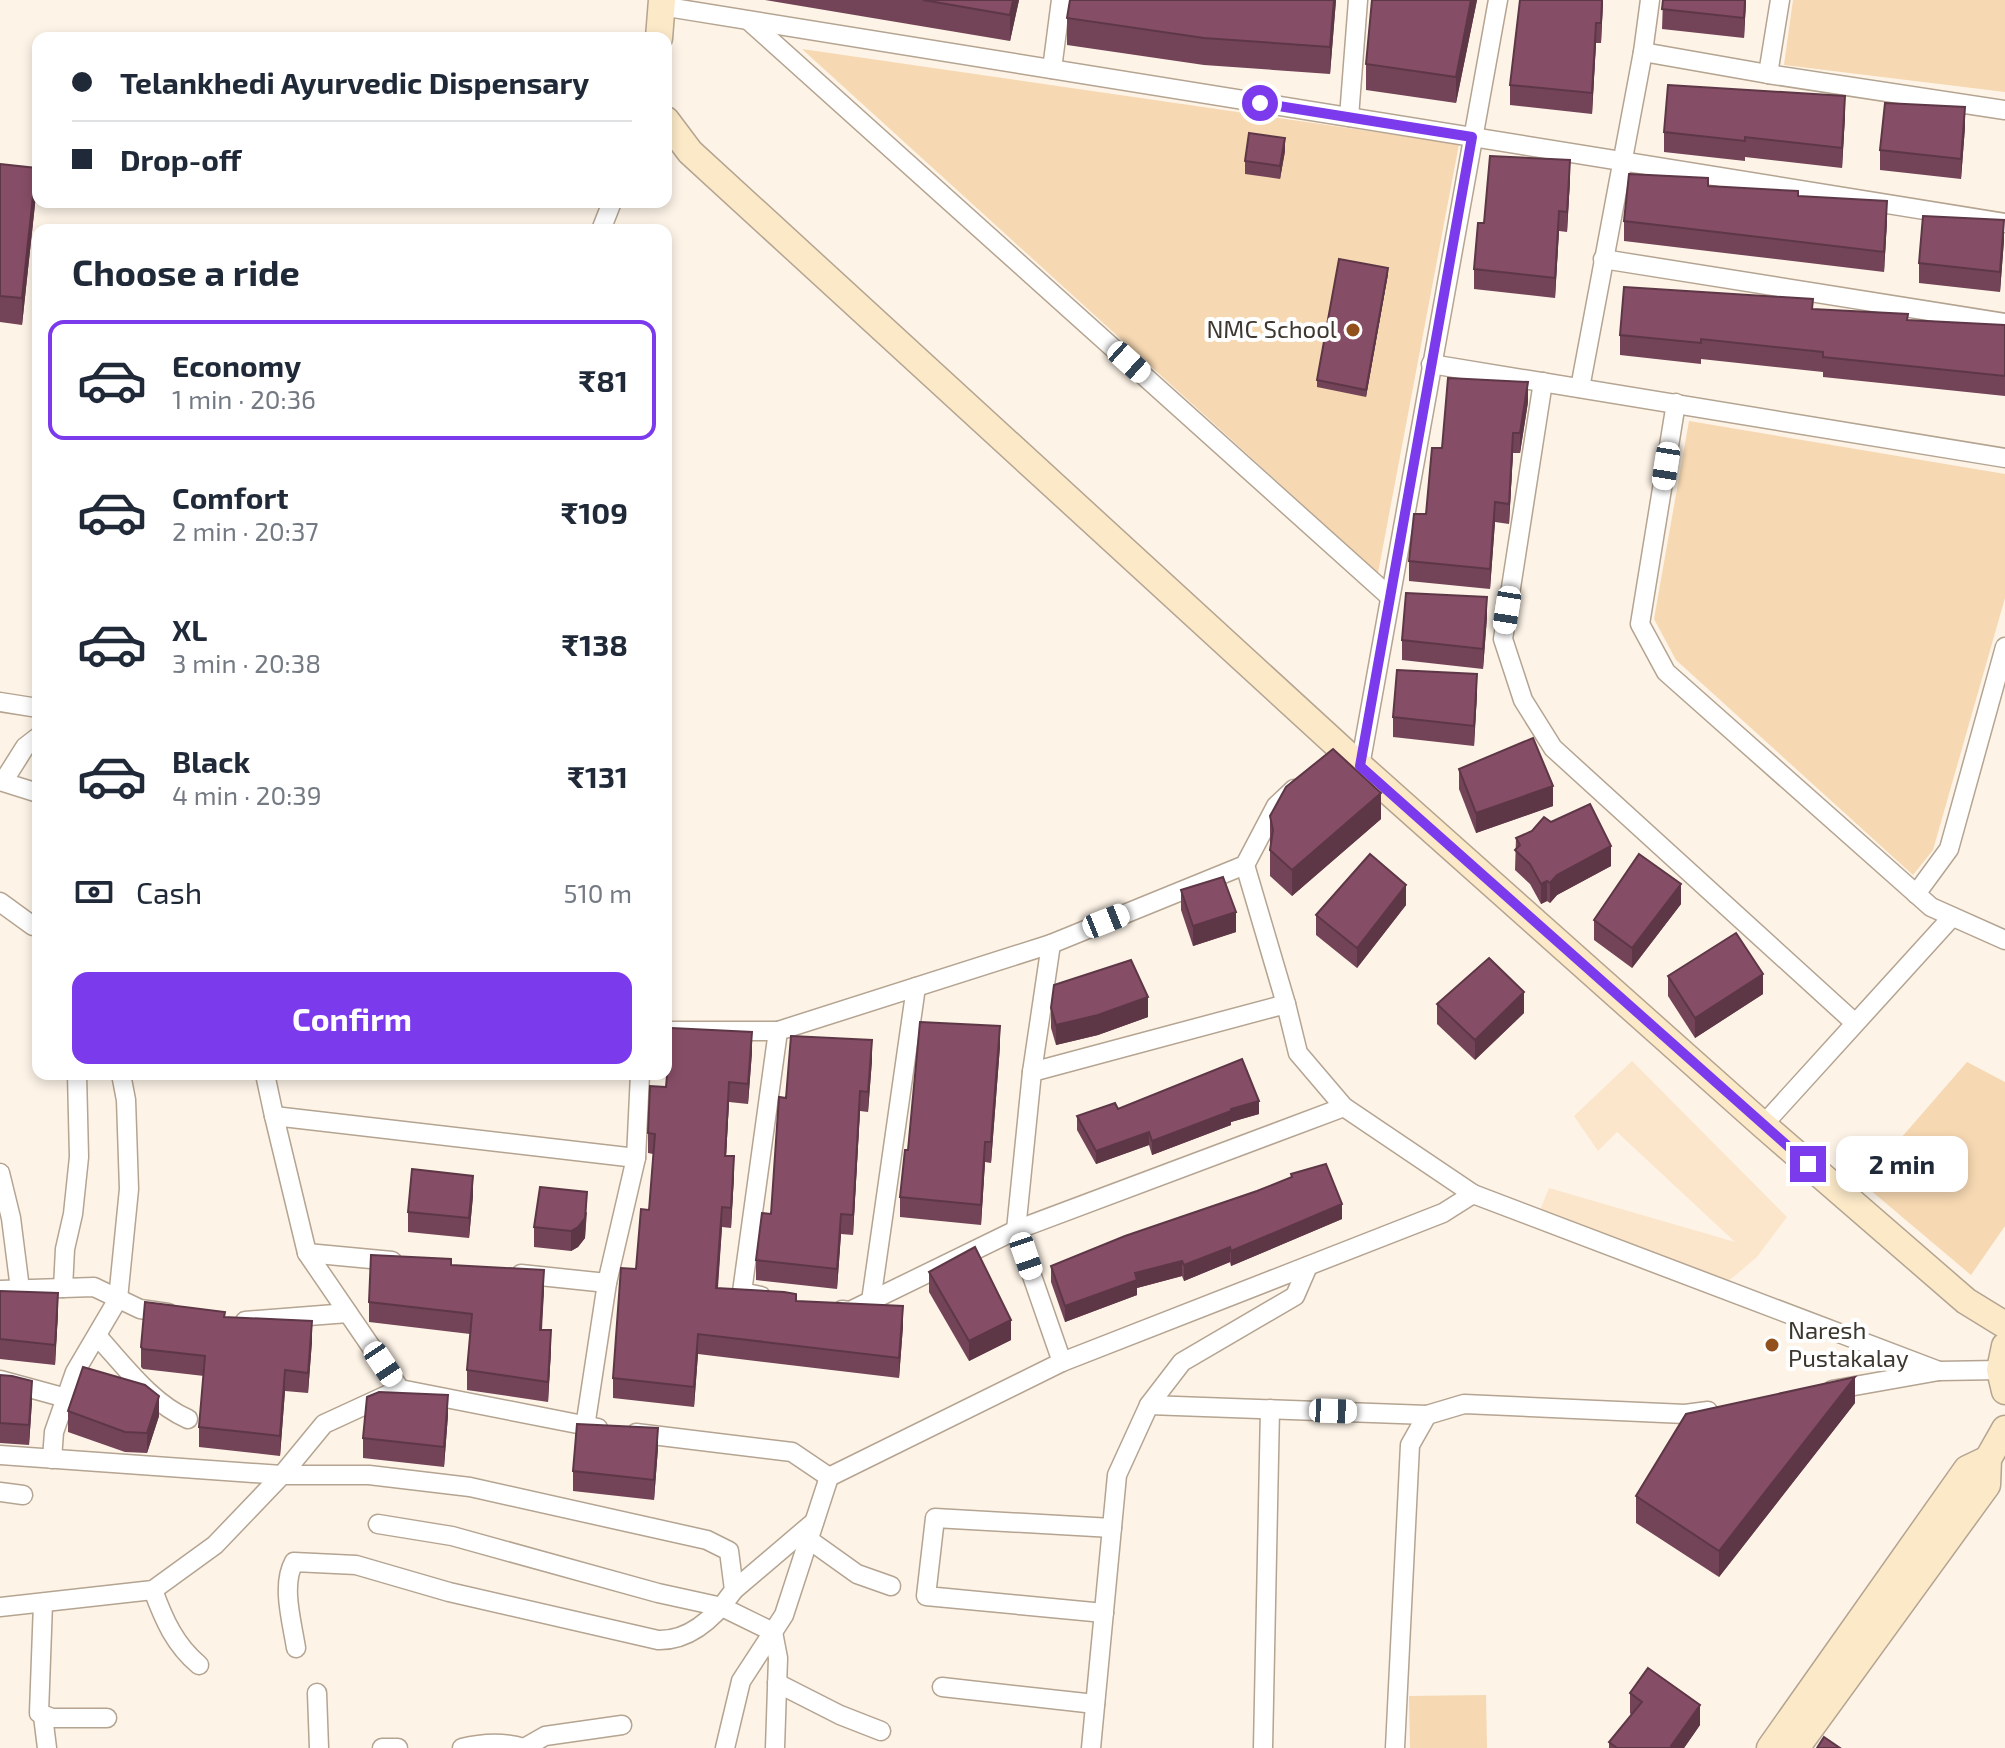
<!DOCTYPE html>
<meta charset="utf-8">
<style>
:root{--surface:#fff;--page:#f2f2f3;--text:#1f2937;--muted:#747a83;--line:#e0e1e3;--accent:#7c3aed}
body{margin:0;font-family:"Exo 2",sans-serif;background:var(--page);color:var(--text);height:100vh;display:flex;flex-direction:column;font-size:30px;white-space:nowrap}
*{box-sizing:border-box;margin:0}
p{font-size:26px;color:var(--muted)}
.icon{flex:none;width:44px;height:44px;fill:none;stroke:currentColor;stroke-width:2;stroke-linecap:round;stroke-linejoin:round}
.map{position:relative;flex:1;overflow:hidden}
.drawer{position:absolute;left:32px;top:224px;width:640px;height:856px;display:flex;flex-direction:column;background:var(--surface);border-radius:16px;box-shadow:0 4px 12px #0003}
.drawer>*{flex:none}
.hud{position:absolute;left:32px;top:32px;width:640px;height:176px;border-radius:16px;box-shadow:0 4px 12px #0003;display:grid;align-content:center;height:176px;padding:0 40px;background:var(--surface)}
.end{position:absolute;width:36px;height:36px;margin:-18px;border:10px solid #7c3aed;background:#fff;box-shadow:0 0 0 4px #fff}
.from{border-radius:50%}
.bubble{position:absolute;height:56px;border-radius:16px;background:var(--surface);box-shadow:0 4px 12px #0003;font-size:26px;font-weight:700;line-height:56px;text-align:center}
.car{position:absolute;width:24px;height:48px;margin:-24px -12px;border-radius:10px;box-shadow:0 0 6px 2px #0007;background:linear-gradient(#fff 24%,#345 0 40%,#fff 0 76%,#345 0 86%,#fff 0)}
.hud b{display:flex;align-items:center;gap:28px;height:76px;font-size:30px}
.hud b+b{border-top:2px solid var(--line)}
.hud i{width:20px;height:20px;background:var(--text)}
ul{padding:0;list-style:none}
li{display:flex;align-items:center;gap:24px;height:120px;margin:0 16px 12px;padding:0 24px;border:4px solid transparent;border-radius:16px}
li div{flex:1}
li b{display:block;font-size:30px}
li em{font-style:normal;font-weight:700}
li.on{border-color:var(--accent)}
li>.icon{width:72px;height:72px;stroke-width:1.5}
h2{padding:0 40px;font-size:36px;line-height:96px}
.pay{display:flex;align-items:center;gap:20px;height:88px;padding:0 40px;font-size:30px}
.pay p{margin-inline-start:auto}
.button{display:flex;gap:16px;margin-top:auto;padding:16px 40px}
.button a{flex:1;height:92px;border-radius:16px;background:var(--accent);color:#fff;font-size:32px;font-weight:700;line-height:92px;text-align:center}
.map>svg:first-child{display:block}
.built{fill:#fbe6cb}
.green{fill:#f6d8b2}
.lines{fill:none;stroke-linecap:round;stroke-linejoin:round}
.street-casing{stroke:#b4a491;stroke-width:21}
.secondary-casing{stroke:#b4a491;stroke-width:29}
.street{stroke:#fff;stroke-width:18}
.secondary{stroke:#fbe9c8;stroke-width:26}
.wall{fill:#734358}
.shaded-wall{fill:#5e3747}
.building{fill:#864e66;stroke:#5e3747;stroke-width:2}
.route{stroke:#7c3aed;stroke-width:10}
.poi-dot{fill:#92501d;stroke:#fff;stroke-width:3}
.labels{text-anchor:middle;stroke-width:8;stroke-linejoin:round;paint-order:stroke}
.poi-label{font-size:24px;fill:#3d372f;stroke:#fff;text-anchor:end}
</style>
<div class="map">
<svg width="2005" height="1748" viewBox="0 0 2005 1748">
<rect width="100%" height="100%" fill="#fdf3e7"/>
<path class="built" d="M1632,1061L1787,1217L1757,1257L1725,1284L1534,1225L1549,1188L1735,1242L1617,1132L1598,1151L1574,1116Z"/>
<g class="green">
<path d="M1793,0H2005V92L1784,65Z"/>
<path d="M802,49L1459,144L1378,573Z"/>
<path d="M1689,421L2005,474V598L1933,850L1913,875L1676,660L1654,619Z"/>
<path d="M1967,1062L2005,1082V1226L1971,1275L1862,1183Z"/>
<path d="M1486,1695L1487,1748H1410L1409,1696Z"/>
</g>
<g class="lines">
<defs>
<g id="street">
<path d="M1780,0L1768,74L2005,110"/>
<path d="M661,6L2005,223"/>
<path d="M749,21L1390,597"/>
<path d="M1643,52L1768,74"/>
<path d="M1052,69L1061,0"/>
<path d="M1349,117L1358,0"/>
<path d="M601,230L612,202"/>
<path d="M1603,259L2005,323"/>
<path d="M1431,364L2005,458"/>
<path d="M1543,382L1503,639L1523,700L1553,748L1855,1023"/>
<path d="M1580,388L1643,52L1650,0"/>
<path d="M1676,403L1640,624L1666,672L1931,907L2005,940"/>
<path d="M0,702L38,708"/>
<path d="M38,737L25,747L3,782L38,793"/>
<path d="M1360,766L1498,0"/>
<path d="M1245,865L1286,1004"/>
<path d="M1916,894L1949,849L2005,647"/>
<path d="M0,902L33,926"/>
<path d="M666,1031H778"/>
<path d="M1032,1072L1051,944"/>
<path d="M265,1074L274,1116"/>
<path d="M1763,1125L1952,917"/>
<path d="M0,1173L11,1218L20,1289"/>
<path d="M307,1253L392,1261"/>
<path d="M521,1274L607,1283"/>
<path d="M63,1288L65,1249L73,1214L79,1157L77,1074"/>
<path d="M0,1290L94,1287L140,1309L168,1313"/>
<path d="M761,1296L742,1292L778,1031L1051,944L1245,865L1276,806L1294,789"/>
<path d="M871,1301L916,987"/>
<path d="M842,1310L850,1311L1016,1230L1032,1072L1286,1004L1298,1053L1344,1107L1473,1194"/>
<path d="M245,1321L348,1313"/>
<path d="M97,1336C124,1365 151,1403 188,1419"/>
<path d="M1062,1362L1016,1230L1344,1107"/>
<path d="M0,1380L66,1398"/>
<path d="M400,1389L307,1253L274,1116L636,1158"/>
<path d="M1832,1390L1939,1371L2000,1370"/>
<path d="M1149,1405L1427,1415"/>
<path d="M585,1427L607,1283L636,1158L640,1074"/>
<path d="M636,1433L792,1452L829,1477L1062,1362L1443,1213L1473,1194L1939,1371"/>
<path d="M0,1455L282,1475L324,1424L400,1389L598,1428"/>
<path d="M52,1459L54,1432L75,1372L118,1299L129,1189L126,1100L121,1074"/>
<path d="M0,1492L23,1495"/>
<path d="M378,1524L452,1536L658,1593L722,1607L773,1632L778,1658L775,1748"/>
<path d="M808,1539L857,1574L891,1586"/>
<path d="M153,1590C164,1620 175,1645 199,1665"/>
<path d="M734,1590L814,1522"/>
<path d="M43,1603L39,1713L52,1718H107"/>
<path d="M0,1607L153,1590L215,1545L282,1475H369L470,1487L707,1540L729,1551L734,1590C716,1616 691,1641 658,1640L449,1592L356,1565L294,1562C281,1585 292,1622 296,1648"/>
<path d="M1104,1613L926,1596L935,1518L1112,1528"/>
<path d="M777,1683L840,1715L881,1731"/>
<path d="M942,1687L1095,1704"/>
<path d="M317,1693L319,1748"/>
<path d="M43,1716L47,1748"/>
<path d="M382,1748H398"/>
<path d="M462,1748C482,1743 504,1742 524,1748"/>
<path d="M524,1748L545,1736L622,1725"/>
<path d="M725,1748L741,1681L784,1615L829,1477"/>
<path d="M1091,1748L1117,1475L1149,1405L1182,1362L1295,1296L1308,1266"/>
<path d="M1263,1748L1270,1409"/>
<path d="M1395,1748L1410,1445L1427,1415L1464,1404L1685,1414L1708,1411"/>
</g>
<g id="secondary">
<path d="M659,38L662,0"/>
<path d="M666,120L690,152L1360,766L1763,1125L1966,1301L2005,1325"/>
<path d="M2005,1346L2000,1370L2005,1391"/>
<path d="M1770,1748L1967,1469L1988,1459"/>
<path d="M1796,1748L1987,1485L1988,1459L2005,1429"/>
</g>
</defs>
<use href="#street" class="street-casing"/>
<use href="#secondary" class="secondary-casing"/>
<use href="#street" class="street"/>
<use href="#secondary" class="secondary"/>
</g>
<g class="wall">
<path d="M765,0H1019L1010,41Z"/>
<path d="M1070,0H1336L1330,74L1204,65L1067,45V18Z"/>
<path d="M1372,0H1477L1456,103L1366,90V64Z"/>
<path d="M1520,0H1603L1601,43H1596L1592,114L1510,105V85Z"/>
<path d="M1663,0H1746L1744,38L1662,29Z"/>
<path d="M1845,116L1842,168L1745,157V161L1664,152V132Z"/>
<path d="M1965,127L1961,179L1880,170V150Z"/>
<path d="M1285,151L1280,179L1245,174V161Z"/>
<path d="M0,164L36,195L22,325L0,322Z"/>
<path d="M1570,180L1567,232L1559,231L1555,298L1474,289V269L1484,223Z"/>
<path d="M1708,186L1798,196L1887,221L1884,272L1624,241V221Z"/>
<path d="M2004,240L2000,292L1919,283V263Z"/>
<path d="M1388,274L1366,397L1317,387V380Z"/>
<path d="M1813,309L1908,320L2005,325V396L1823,377V372L1701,359V364L1620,355V335Z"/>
<path d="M1528,402L1520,453H1513L1509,524L1495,522L1490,589L1409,581V561L1426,514L1442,448Z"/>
<path d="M1487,617L1483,669L1402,660V640Z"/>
<path d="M1477,694L1474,746L1393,737V717Z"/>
<path d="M1459,769L1553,806L1476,833L1459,789Z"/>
<path d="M1270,816L1381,819L1292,896L1270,876Z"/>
<path d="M1516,838L1611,866L1557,895L1550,903L1547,901L1541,904L1530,884L1515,870Z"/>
<path d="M1181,890L1236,932L1193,946L1181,910Z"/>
<path d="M1681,904L1632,968L1594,940V920Z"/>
<path d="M1406,905L1357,968L1316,935V915Z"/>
<path d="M1668,976L1763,994L1695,1038L1668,996Z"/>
<path d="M1437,1004L1524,1013L1475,1060L1437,1024Z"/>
<path d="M1051,1008L1148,1017L1098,1035L1056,1045L1051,1028Z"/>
<path d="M1000,1046L991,1163L985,1162L981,1225L900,1217V1197L908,1150Z"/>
<path d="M752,1052L748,1104L729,1102L726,1156L734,1176L731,1228L722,1227L718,1288L796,1301L903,1326L899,1378L698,1354L694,1407L613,1398V1378L649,1210L653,1154L648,1153V1133L666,1087Z"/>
<path d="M872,1060L868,1112L860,1111L853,1235L841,1234L837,1289L756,1280V1260L771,1214L786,1098Z"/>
<path d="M1118,1109L1259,1114L1231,1122V1125L1152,1155L1149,1145L1096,1164L1077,1130V1116Z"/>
<path d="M1291,1174L1342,1219L1231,1266L1230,1262L1184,1281L1182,1276L1137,1288V1295L1065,1322L1051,1282V1266L1257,1191L1291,1177Z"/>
<path d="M473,1196L469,1238L408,1232V1212Z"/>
<path d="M587,1212L585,1238L578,1247L571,1251L534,1247V1227Z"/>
<path d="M451,1265L544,1290L542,1330L551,1350L548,1402L467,1390V1370L470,1334L369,1322V1302Z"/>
<path d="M929,1272L1011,1340L969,1361L929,1292Z"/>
<path d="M0,1291L58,1313L55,1365L0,1359Z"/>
<path d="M225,1317L312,1341L308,1393L285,1391L280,1456L199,1447V1427L204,1376L143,1369L141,1367V1347Z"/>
<path d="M0,1375L32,1401L29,1445L0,1443Z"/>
<path d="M1855,1403L1719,1577L1636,1523V1496Z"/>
<path d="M68,1411L159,1416L147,1453L125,1452L68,1432Z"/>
<path d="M448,1415L444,1467L363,1458V1438Z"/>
<path d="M658,1448L654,1500L573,1491V1471Z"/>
<path d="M1630,1693L1700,1725L1684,1748H1609V1742L1631,1715L1630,1713Z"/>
</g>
<g class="shaded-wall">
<path d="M1013,0H1019L1010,41V15Z"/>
<path d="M1334,0H1336L1330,74V47Z"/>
<path d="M1471,0H1477L1456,103V77Z"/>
<path d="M1602,0H1603L1601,43V23Z"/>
<path d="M1745,0H1746L1744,38V18Z"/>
<path d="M1596,23V43L1592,114V93Z"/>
<path d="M1845,96V116L1842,168V148Z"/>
<path d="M1965,107V127L1961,179V159Z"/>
<path d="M1285,138V151L1280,179V166Z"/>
<path d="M1570,160V180L1567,232V212Z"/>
<path d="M36,168V195L22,325V298Z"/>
<path d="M1887,201V221L1884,272V252Z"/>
<path d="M1559,211V231L1555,298V278Z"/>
<path d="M2004,220V240L2000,292V272Z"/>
<path d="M1388,268V274L1366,397V390Z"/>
<path d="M1528,382V402L1520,453V433Z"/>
<path d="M1513,433V453L1509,524V504Z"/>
<path d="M1495,502V522L1490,589V569Z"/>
<path d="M1487,597V617L1483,669V649Z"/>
<path d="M1477,674V694L1474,746V726Z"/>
<path d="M1553,786V806L1476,833V813Z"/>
<path d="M1381,793V819L1292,896V870Z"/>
<path d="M1611,846V866L1557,895L1550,903V883L1557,875Z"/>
<path d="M1547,881V901L1541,904V884Z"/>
<path d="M1681,884V904L1632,968V948Z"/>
<path d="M1406,885V905L1357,968V948Z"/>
<path d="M1236,912V932L1193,946V926Z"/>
<path d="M1763,974V994L1695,1038V1018Z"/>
<path d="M1524,992V1013L1475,1060V1040Z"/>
<path d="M1148,997V1017L1098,1035L1056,1045V1025Z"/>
<path d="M1000,1026V1046L991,1163V1142Z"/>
<path d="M752,1032V1052L748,1104V1084Z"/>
<path d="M872,1040V1060L868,1112V1092Z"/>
<path d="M729,1082V1102L725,1176V1156Z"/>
<path d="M860,1091V1111L853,1235V1215Z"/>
<path d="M1259,1101V1114L1231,1122V1125L1152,1155V1141L1231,1109Z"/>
<path d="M1149,1132V1145L1096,1164V1151Z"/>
<path d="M985,1142V1162L981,1225V1205Z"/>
<path d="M734,1156V1176L731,1228V1208Z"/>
<path d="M473,1176V1196L469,1238V1218Z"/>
<path d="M587,1192L585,1238L578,1247L571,1251V1231Z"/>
<path d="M1342,1204V1219L1231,1266V1251Z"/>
<path d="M722,1207V1227L716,1308V1288Z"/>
<path d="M841,1214V1234L837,1289V1269Z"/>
<path d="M1230,1247V1262L1184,1281V1265Z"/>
<path d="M1182,1261V1276L1137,1288V1295L1065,1322V1306L1135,1273Z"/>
<path d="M544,1270V1290L540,1350V1330Z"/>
<path d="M58,1293V1313L55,1365V1345Z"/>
<path d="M903,1306V1326L899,1378V1358Z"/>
<path d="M1011,1320V1340L969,1361V1341Z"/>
<path d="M312,1321V1341L308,1393V1373Z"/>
<path d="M551,1330V1350L548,1402V1382Z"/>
<path d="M698,1334V1354L694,1407V1387Z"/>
<path d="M285,1370V1391L280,1456V1436Z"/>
<path d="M1855,1377V1403L1719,1577V1551Z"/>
<path d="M32,1381V1401L29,1445V1425Z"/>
<path d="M448,1395V1415L444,1467V1447Z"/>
<path d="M159,1396V1416L147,1453V1433Z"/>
<path d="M658,1428V1448L654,1500V1480Z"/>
<path d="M1700,1705V1725L1684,1748H1671V1746Z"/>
</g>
<g class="building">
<path d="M923,0H1013L1010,15Z"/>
<path d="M1070,0H1334L1330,47L1204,38L1067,18Z"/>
<path d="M1372,0H1471L1456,77L1366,64Z"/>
<path d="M1520,0H1602L1601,23H1596L1592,93L1510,85Z"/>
<path d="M1663,0H1745L1744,18L1662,9Z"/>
<path d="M1668,85L1845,96L1842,148L1745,137V141L1664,132Z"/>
<path d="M1885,103L1965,107L1961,159L1880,150Z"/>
<path d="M1249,133L1285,138L1280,166L1245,161Z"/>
<path d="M1490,156L1570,160L1567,212L1559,211L1555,278L1474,269L1478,223H1484Z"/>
<path d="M0,164L36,168L22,298L0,296Z"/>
<path d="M1629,174L1708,178V186L1798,191V196L1887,201L1884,252L1624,221Z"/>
<path d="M1923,216L2004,220L2000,272L1919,263Z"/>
<path d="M1339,259L1388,268L1366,390L1317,380Z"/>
<path d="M1624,287L1813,299L1812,309L1908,314L1907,320L2005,325V376L1823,357V352L1701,339V343L1620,335Z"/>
<path d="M1448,378L1528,382L1520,433H1513L1509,504L1495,502L1490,569L1409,561L1414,514H1426L1432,448H1442Z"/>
<path d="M1406,593L1487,597L1483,649L1402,640Z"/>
<path d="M1397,670L1477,674L1474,726L1393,717Z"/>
<path d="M1533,738L1553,786L1476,813L1459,769Z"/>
<path d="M1333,749L1381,793L1292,870L1270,850L1273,830L1270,816L1286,787Z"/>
<path d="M1590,804L1611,846L1557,875L1550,883L1547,881L1541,884L1530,864L1515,850L1520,845L1516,838L1532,831L1544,817L1551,822Z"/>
<path d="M1370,854L1406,885L1357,948L1316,915Z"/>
<path d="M1639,854L1681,884L1632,948L1594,920Z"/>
<path d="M1223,877L1236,912L1193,926L1181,890Z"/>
<path d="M1736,933L1763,974L1695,1018L1668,976Z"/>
<path d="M1489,958L1524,992L1475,1040L1437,1004Z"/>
<path d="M1131,960L1148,997L1098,1015L1056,1025L1051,1008L1054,985Z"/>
<path d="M920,1022L1000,1026L991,1142H985L981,1205L900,1197L905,1150H908Z"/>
<path d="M671,1028L752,1032L748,1084L729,1082L725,1156H734L731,1208L722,1207L716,1288L784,1292L796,1294V1301L903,1306L899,1358L698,1334L694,1387L613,1378L621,1268L636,1269L641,1209L649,1210L655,1134L648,1133L650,1086L666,1087Z"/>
<path d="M791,1036L872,1040L868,1092L860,1091L853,1215L841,1214L837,1269L756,1260L762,1213L771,1214L779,1097L786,1098Z"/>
<path d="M1242,1059L1259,1101L1231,1109V1111L1152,1141L1149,1132L1096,1151L1077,1116L1115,1103L1118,1109Z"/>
<path d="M1326,1164L1342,1204L1231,1251L1230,1247L1184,1265L1182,1261L1135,1273L1137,1280L1065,1306L1051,1266L1125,1236L1257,1191L1292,1177L1291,1174Z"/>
<path d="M412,1169L473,1176L469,1218L408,1212Z"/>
<path d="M540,1187L587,1192L585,1218L578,1227L571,1231L534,1227Z"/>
<path d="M975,1247L1011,1320L969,1341L929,1272Z"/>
<path d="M371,1255L451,1259V1265L544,1270L540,1330H551L548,1382L467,1370L472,1314L369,1302Z"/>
<path d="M0,1291L58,1293L55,1345L0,1339Z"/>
<path d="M145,1302L225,1312L224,1317L312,1321L308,1373L285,1370L280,1436L199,1427L205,1356L143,1349L141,1347Z"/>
<path d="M83,1367L145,1385L159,1396L147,1433L125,1432L68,1411Z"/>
<path d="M0,1375L12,1376L32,1381L29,1425L0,1423Z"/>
<path d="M1855,1377L1719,1551L1636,1496L1686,1414Z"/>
<path d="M379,1392L448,1395L444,1447L363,1438L367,1397Z"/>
<path d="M577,1424L658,1428L654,1480L573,1471Z"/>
<path d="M1648,1668L1700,1705L1671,1746L1674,1748H1617L1609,1742L1642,1702L1630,1693Z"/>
<path d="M1824,1737L1840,1748H1817Z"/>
</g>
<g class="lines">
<path class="route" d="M1260,103L1472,137L1360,766L1808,1164"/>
</g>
<g class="poi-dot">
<circle cx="1353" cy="330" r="8"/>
<circle cx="1772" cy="1345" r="8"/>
</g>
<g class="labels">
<g class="poi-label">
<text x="1337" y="338">NMC School</text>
<text x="1788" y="1339" text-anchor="start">Naresh<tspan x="1788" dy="28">Pustakalay</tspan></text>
</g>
</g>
</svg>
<i class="end from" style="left:1260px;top:103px"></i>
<i class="end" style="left:1808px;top:1164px"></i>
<div class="bubble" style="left:1836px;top:1136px;width:132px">2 min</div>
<i class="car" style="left:1129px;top:362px;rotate:132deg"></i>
<i class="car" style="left:1666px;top:466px;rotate:189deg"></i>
<i class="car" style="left:1507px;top:610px;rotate:189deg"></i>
<i class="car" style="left:1106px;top:921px;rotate:68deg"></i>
<i class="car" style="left:1026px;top:1256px;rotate:161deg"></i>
<i class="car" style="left:383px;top:1364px;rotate:146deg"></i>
<i class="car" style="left:1333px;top:1411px;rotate:92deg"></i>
<div class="hud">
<b><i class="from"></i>Telankhedi Ayurvedic Dispensary</b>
<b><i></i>Drop-off</b>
</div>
<section class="drawer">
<h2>Choose a ride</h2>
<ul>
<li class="on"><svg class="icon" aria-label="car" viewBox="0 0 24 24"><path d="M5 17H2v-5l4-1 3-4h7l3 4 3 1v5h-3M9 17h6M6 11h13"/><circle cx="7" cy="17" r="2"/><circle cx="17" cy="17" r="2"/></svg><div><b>Economy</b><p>1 min · 20:36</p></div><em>₹81</em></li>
<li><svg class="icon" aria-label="car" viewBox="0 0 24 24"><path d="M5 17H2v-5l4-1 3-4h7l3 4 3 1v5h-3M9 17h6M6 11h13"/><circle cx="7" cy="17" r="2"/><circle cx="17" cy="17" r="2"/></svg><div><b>Comfort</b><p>2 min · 20:37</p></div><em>₹109</em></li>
<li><svg class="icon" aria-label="car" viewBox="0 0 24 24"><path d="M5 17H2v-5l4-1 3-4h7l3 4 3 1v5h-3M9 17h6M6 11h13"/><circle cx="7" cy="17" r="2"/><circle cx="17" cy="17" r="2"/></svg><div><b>XL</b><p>3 min · 20:38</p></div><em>₹138</em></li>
<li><svg class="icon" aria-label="car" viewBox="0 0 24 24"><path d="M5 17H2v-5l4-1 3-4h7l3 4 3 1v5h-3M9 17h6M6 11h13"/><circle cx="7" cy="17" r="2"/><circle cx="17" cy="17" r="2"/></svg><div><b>Black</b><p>4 min · 20:39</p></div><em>₹131</em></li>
</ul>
<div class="pay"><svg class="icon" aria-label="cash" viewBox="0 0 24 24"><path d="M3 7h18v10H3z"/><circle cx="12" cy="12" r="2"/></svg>Cash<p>510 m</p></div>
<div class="button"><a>Confirm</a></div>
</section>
</div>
